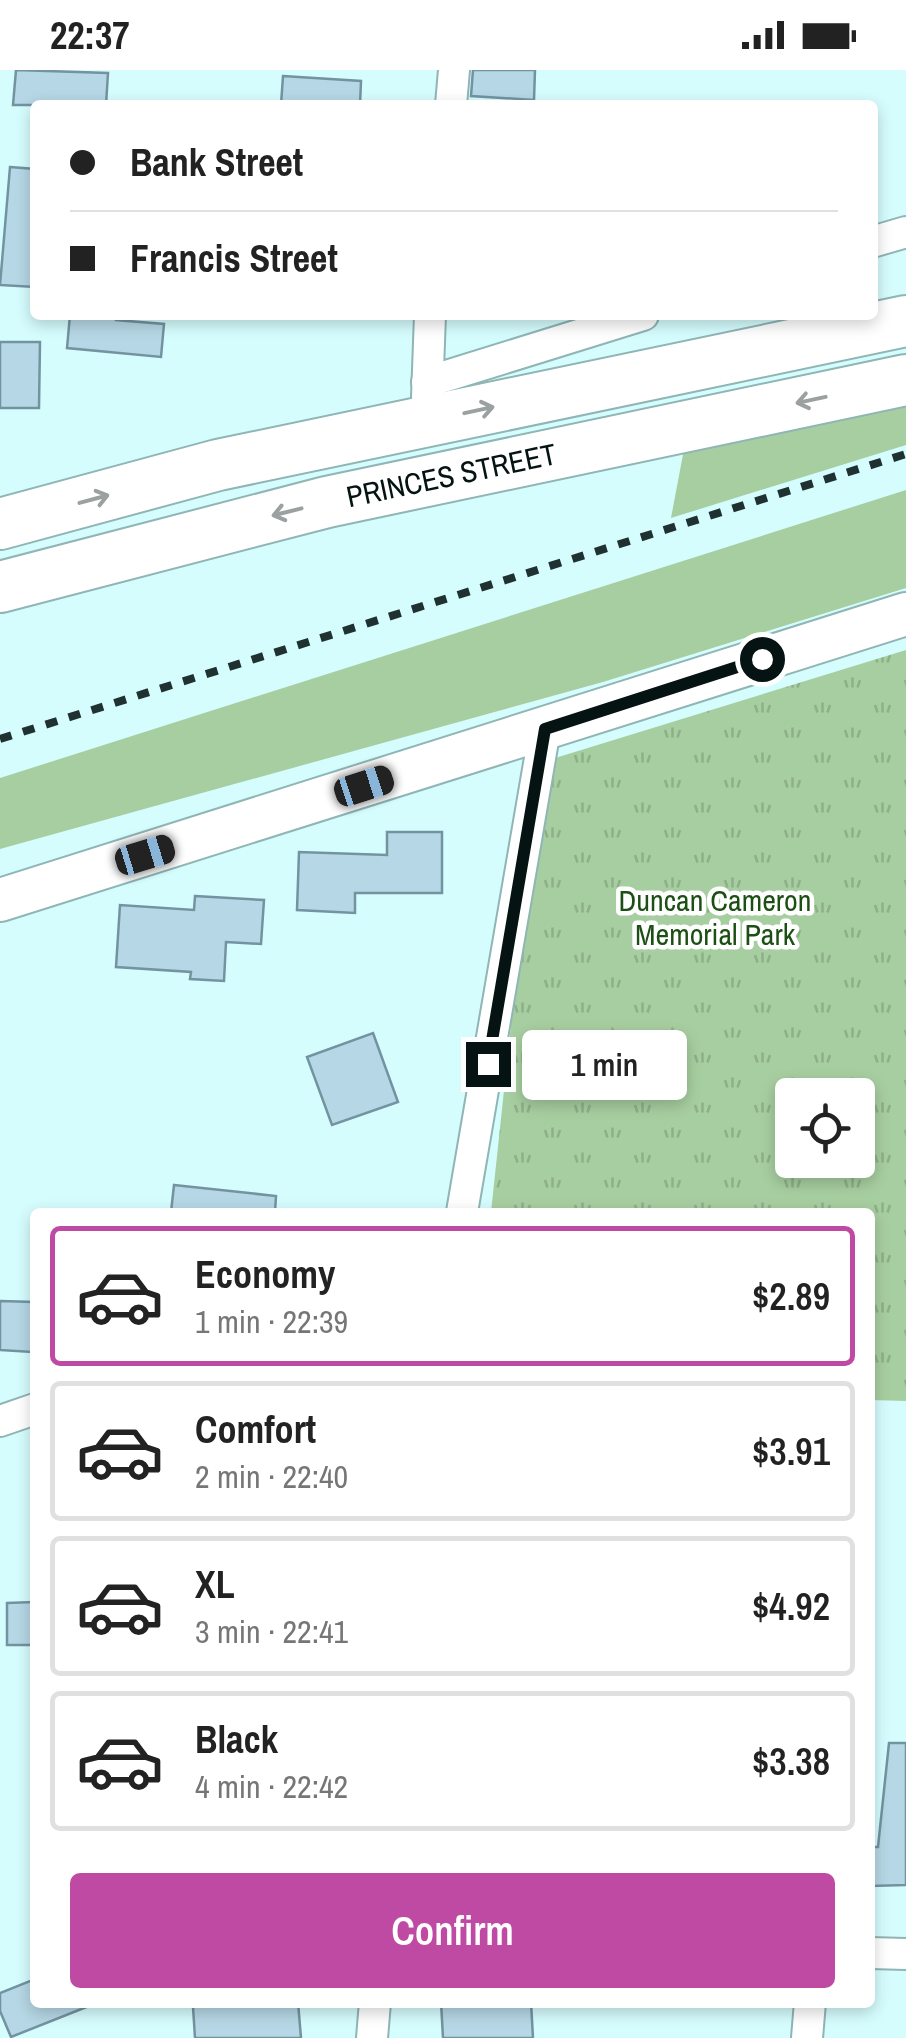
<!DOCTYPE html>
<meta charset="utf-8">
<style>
:root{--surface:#fff;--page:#f2f2f2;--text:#222;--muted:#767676;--line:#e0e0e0;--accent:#be4aa3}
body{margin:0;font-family:"Archivo Narrow",sans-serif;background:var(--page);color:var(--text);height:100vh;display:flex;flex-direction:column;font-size:38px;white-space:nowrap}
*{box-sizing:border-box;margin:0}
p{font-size:32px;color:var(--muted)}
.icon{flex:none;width:55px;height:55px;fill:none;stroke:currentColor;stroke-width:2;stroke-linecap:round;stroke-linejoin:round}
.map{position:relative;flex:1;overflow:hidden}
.sheet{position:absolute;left:30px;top:1138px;width:845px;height:800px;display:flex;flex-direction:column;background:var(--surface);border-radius:10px;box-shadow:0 5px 15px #0003}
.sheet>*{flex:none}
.hud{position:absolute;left:30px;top:30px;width:848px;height:220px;border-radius:10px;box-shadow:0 5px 15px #0003;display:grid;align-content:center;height:220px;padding:0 40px;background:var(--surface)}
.buttons{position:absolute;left:775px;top:1008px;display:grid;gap:20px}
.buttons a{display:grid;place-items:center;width:100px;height:100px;border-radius:10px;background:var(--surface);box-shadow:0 5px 15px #0003;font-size:50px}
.end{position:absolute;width:45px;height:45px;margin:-22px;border:12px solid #051313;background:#fff;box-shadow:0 0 0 5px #fff}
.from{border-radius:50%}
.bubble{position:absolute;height:70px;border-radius:10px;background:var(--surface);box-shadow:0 5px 15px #0003;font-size:32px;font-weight:600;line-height:70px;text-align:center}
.car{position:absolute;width:30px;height:60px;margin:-30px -15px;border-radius:12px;box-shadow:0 0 8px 2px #0007;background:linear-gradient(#222 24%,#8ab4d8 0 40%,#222 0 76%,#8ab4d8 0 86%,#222 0)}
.hud b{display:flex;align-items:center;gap:35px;height:95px;font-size:38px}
.hud b+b{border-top:2px solid var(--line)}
.hud i{width:25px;height:25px;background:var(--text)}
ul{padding:18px 0 0;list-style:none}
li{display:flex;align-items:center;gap:30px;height:140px;margin:0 20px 15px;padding:0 20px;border:5px solid var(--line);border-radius:10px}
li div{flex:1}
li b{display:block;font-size:38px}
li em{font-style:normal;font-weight:600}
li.current{border-color:var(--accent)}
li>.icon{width:90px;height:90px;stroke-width:1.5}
.button{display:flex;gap:20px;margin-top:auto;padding:20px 40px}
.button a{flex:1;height:115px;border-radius:10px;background:var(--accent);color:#fff;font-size:40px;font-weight:600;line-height:115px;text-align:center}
.status{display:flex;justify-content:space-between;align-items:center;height:70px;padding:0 50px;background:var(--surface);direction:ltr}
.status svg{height:28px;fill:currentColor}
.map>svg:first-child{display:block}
.grass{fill:#a7cea0}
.park{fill:url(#park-tufts);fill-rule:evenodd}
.building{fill:#b6d7e5;stroke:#7393a0;stroke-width:2.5}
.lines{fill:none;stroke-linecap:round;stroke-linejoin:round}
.minor-casing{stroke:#8fb5b5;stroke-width:34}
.secondary-casing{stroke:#8fb5b5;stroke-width:46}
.trunk-casing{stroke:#8fb5b5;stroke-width:54}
.minor{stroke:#fff;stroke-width:30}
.secondary{stroke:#fff;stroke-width:42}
.trunk{stroke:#fff;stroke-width:50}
.rail{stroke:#203131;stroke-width:8;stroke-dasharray:12 12;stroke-linecap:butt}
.oneway{stroke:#9ba1a1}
.route{stroke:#051313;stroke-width:12}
.labels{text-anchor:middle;stroke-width:9;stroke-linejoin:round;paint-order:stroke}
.street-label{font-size:30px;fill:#051313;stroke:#fff}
.park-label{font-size:30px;fill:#1c4f13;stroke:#fff}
</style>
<div class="status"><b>22:37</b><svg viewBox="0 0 49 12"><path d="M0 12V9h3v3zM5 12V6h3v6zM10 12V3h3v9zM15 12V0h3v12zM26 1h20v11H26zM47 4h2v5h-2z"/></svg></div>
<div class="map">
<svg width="906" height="1968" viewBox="0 0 906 1968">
<defs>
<pattern id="park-tufts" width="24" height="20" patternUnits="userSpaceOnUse" patternTransform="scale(2.5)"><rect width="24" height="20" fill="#a7cea0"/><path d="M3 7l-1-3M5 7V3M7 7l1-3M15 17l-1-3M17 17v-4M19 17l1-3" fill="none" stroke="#8eb089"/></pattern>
</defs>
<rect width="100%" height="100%" fill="#d6fdfe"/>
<g class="grass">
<path d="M906,329V375L671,448L684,379Z"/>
<path d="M906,420V518L603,612L0,779V708Z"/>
</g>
<path class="park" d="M906,580V1331L870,1330V1142H491L539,693ZM792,1025H858V1090H792Z"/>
<g class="building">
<path d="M16,0L108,3L106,35H13Z"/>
<path d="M473,0H535L534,30L471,26Z"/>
<path d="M283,6L361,11L360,35H281Z"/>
<path d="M10,97L35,99V217L0,215Z"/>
<path d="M70,245H116V250L164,254L161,287L67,278Z"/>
<path d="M0,272H40L39,338H0Z"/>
<path d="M387,762H442V823H355V843L297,840L299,782L387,785Z"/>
<path d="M195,826L264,830L261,874L226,872L224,911L190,909L191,902L116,897L120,835L194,840Z"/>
<path d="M373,963L398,1032L332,1055L307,987Z"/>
<path d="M174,1115L276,1126L275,1142H171Z"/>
<path d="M0,1231L35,1232L32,1282L0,1280Z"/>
<path d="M34,1532V1575H7V1533Z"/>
<path d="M889,1673H906V1815L870,1816V1777H878Z"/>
<path d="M35,1909V1932L94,1934L11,1967L0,1941V1923Z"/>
<path d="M256,1932H298L301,1968H195L193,1937Z"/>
<path d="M441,1932H531L533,1968H443Z"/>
</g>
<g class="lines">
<defs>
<g id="minor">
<path d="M451,35L454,0"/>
<path d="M872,172L906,162"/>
<path d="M427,312L643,245"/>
<path d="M427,327L430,245"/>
<path d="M462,1142L545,659"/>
<path d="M0,1351L35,1339"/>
<path d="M870,1883L906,1884"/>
<path d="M372,1968L375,1932"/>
<path d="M807,1968L810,1932"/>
</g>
<path id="secondary" d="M0,830L906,544"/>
<g id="trunk">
<path d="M0,454L218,395L906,251"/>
<path id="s1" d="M0,517L327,432L906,310"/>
</g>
</defs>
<use href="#minor" class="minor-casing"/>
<use href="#secondary" class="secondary-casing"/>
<use href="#trunk" class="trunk-casing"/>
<use href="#minor" class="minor"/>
<use href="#secondary" class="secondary"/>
<use href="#trunk" class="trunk"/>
<path class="rail" d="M0,669L906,384"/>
</g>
<defs><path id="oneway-shaft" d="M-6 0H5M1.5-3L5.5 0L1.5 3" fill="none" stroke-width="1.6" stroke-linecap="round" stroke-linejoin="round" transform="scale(2.5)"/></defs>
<g class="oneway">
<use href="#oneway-shaft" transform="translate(811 330) rotate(168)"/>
<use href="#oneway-shaft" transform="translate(479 340) rotate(-12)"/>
<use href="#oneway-shaft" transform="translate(94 429) rotate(-15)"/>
<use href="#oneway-shaft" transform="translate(287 442) rotate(166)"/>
</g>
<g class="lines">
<path class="route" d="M488,994L545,659L762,589"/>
</g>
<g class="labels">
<g class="street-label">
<text dy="10" stroke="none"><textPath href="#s1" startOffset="465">PRINCES STREET</textPath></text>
</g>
<g class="park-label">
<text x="715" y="841">Duncan Cameron<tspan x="715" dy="34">Memorial Park</tspan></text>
</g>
</g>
</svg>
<div class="buttons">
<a><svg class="icon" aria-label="locate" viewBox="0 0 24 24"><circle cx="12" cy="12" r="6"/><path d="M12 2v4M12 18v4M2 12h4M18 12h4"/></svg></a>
</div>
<i class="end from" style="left:762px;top:589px"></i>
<i class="end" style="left:488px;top:994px"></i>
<div class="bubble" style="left:522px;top:960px;width:165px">1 min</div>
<i class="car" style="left:364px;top:716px;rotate:72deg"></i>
<i class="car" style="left:145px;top:785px;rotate:73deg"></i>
<div class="hud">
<b><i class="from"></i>Bank Street</b>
<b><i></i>Francis Street</b>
</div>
<section class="sheet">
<ul>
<li class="current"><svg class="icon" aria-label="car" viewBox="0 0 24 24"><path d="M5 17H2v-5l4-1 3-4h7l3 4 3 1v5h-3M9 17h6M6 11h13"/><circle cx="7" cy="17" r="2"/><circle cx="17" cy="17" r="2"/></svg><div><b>Economy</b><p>1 min · 22:39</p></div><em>$2.89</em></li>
<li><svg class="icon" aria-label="car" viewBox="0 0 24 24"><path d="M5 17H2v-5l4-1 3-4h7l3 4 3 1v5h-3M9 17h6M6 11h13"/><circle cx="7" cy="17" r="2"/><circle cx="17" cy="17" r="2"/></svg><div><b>Comfort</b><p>2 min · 22:40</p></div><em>$3.91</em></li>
<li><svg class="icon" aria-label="car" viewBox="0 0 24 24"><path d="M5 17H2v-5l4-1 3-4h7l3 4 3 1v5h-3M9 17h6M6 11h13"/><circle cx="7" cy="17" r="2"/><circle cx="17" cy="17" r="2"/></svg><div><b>XL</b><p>3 min · 22:41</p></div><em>$4.92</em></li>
<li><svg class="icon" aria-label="car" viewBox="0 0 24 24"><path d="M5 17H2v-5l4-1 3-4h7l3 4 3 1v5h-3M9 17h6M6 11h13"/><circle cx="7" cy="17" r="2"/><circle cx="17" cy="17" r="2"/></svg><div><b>Black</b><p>4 min · 22:42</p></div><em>$3.38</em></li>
</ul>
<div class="button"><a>Confirm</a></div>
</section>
</div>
